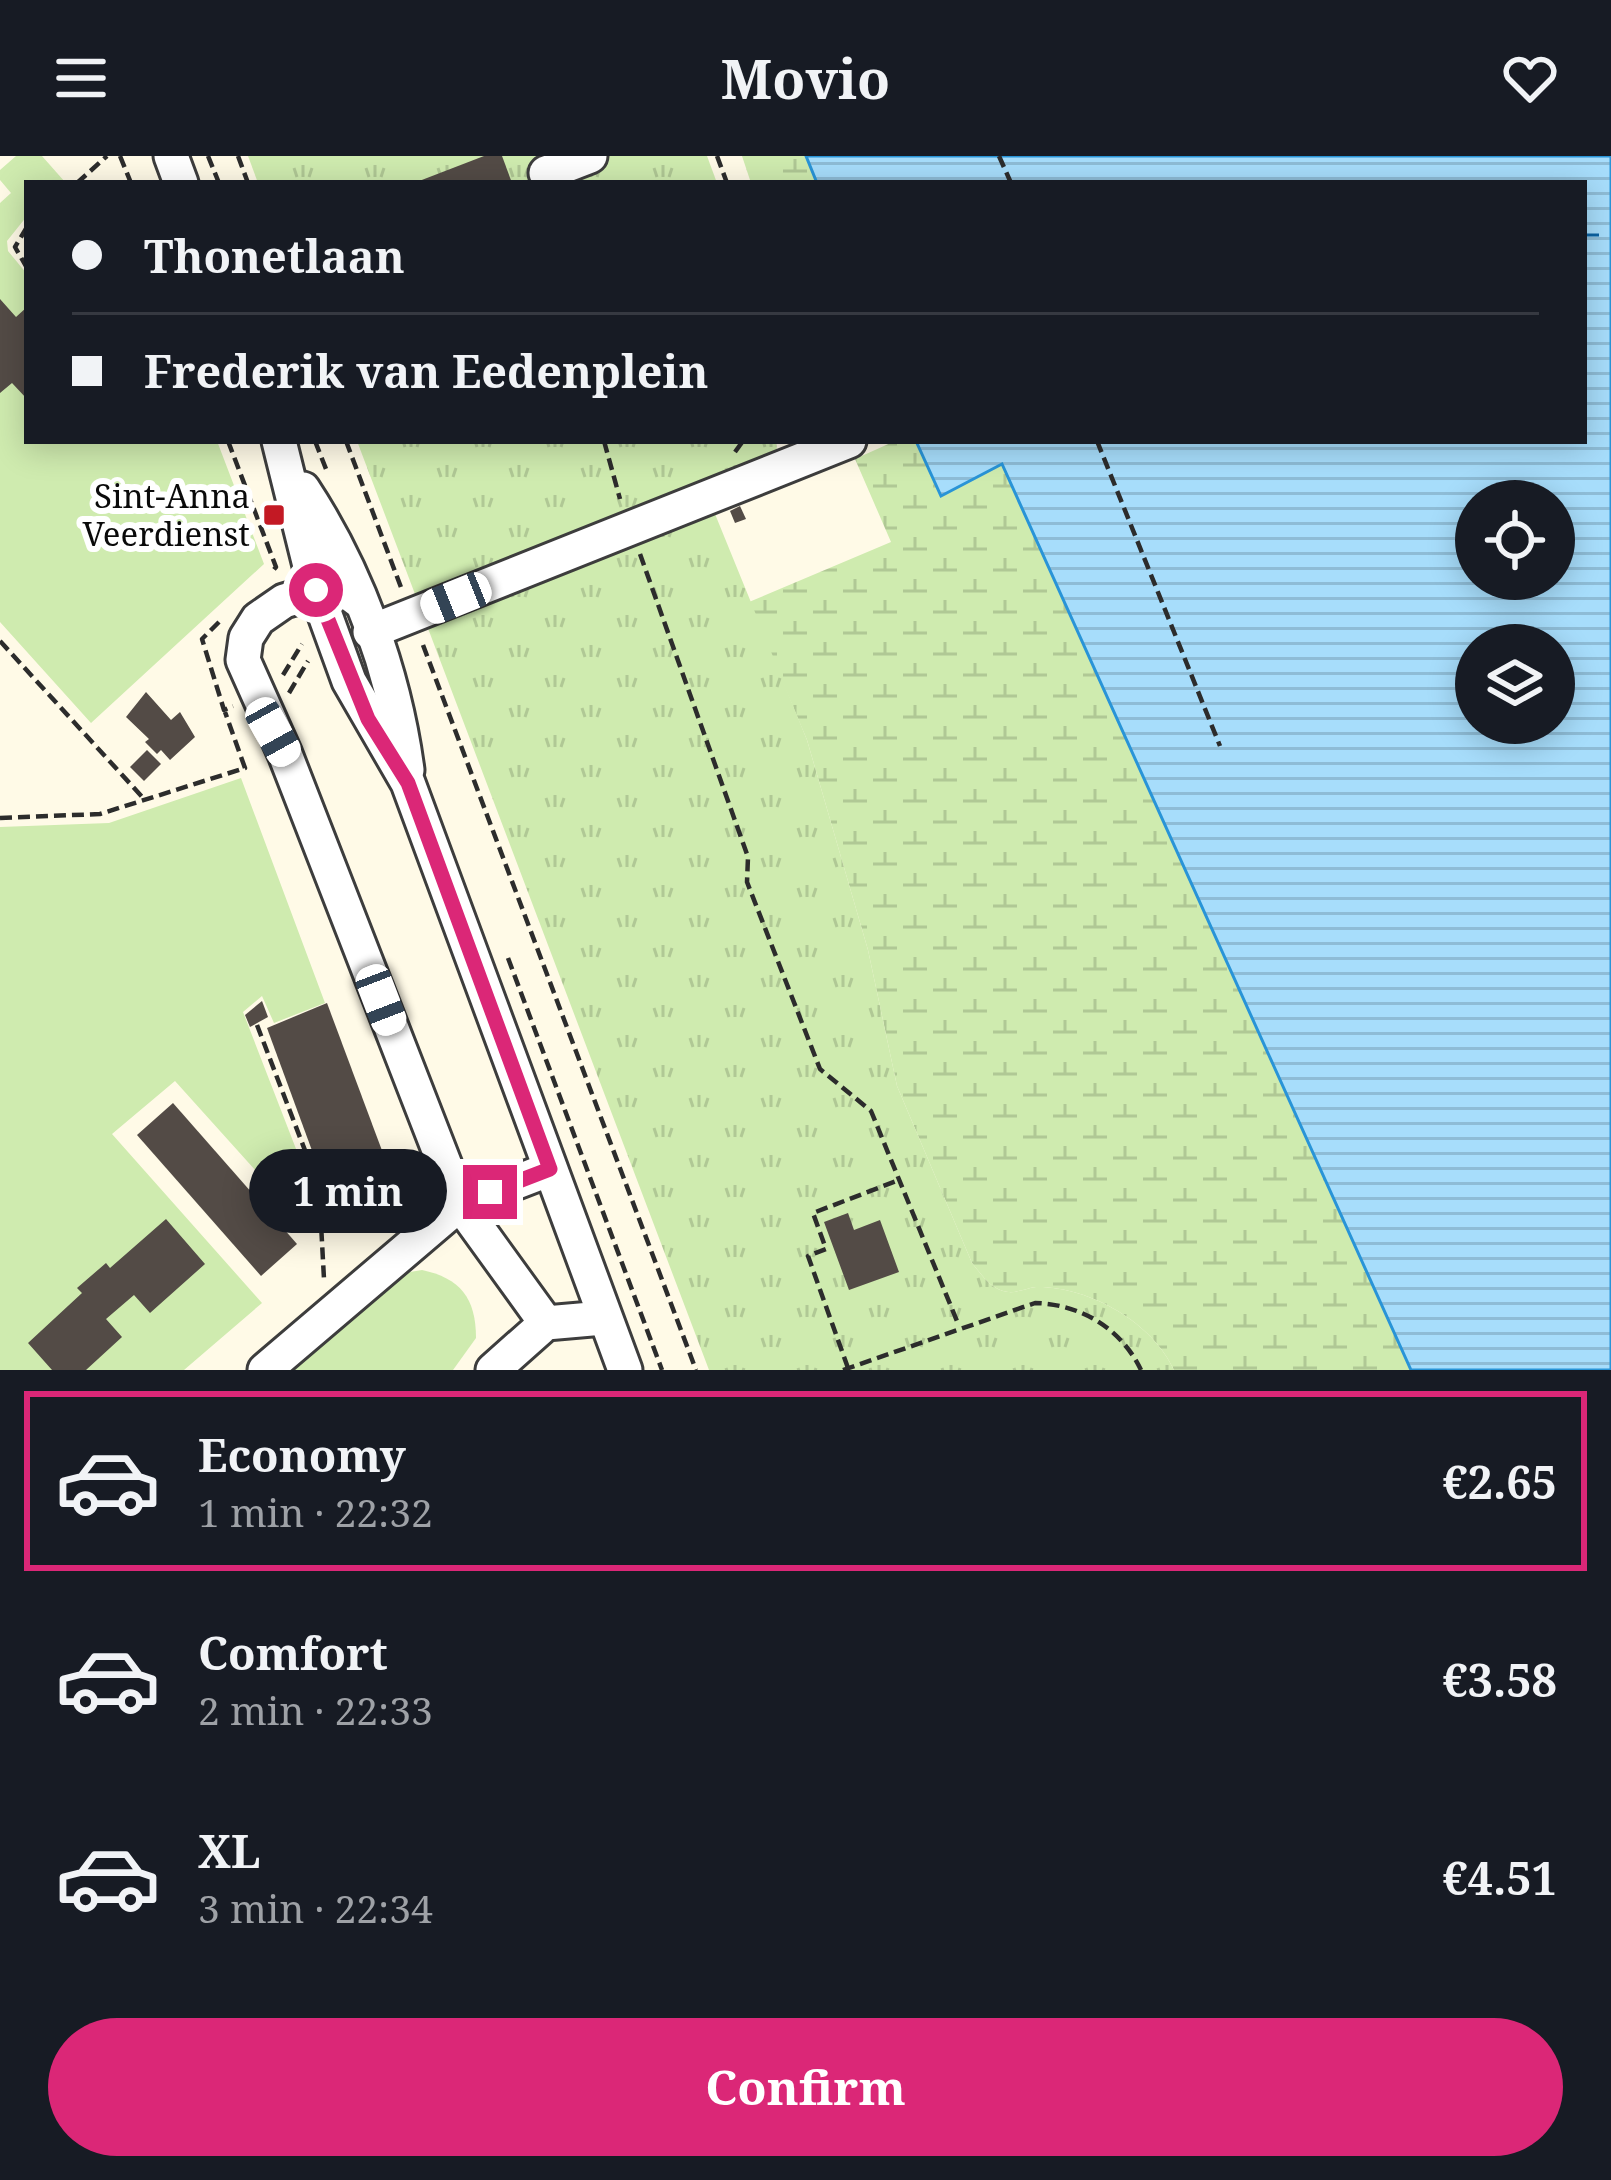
<!DOCTYPE html>
<meta charset="utf-8">
<style>
:root{--surface:#171b24;--page:#242831;--text:#f1f3f6;--muted:#9ea1a6;--line:#363941;--accent:#db2777}
body{margin:0;font-family:"Noto Serif",serif;background:var(--page);color:var(--text);height:100vh;display:flex;flex-direction:column;font-size:45px;white-space:nowrap}
*{box-sizing:border-box;margin:0}
p{font-size:39px;color:var(--muted)}
.icon{flex:none;width:66px;height:66px;fill:none;stroke:currentColor;stroke-width:2;stroke-linecap:round;stroke-linejoin:round}
.map{position:relative;height:1214px;overflow:hidden}
.details{display:flex;flex-direction:column;background:var(--surface);flex:1}
.details>*{flex:none}
.top-card{position:absolute;left:24px;top:24px;width:1563px;height:264px;border-radius:0px;box-shadow:0 6px 30px #0003;display:grid;align-content:center;height:264px;padding:0 48px;background:var(--surface)}
.fabs{position:absolute;left:1455px;top:324px;display:grid;gap:24px}
.fabs a{display:grid;place-items:center;width:120px;height:120px;border-radius:50%;background:var(--surface);box-shadow:0 6px 30px #0003;font-size:60px}
.end{position:absolute;width:54px;height:54px;margin:-27px;border:15px solid #db2777;background:#fff;box-shadow:0 0 0 6px #fff}
.from{border-radius:50%}
.bubble{position:absolute;height:84px;border-radius:42px;background:var(--surface);box-shadow:0 6px 30px #0003;font-size:39px;font-weight:700;line-height:84px;text-align:center}
.car{position:absolute;width:36px;height:72px;margin:-36px -18px;border-radius:15px;box-shadow:0 0 9px 3px #0007;background:linear-gradient(#fff 24%,#345 0 40%,#fff 0 76%,#345 0 86%,#fff 0)}
.top-card b{display:flex;align-items:center;gap:42px;height:114px;font-size:45px}
.top-card b+b{border-top:3px solid var(--line)}
.top-card i{width:30px;height:30px;background:var(--text)}
ul{padding:21px 0 0;list-style:none}
li{display:flex;align-items:center;gap:36px;height:180px;margin:0 24px 18px;padding:0 24px;border:6px solid transparent;border-radius:0px}
li div{flex:1}
li b{display:block;font-size:45px}
li em{font-style:normal;font-weight:700}
li.current{border-color:var(--accent)}
li>.icon{width:108px;height:108px;stroke-width:1.5}
.action{display:flex;gap:24px;margin-top:auto;padding:24px 48px}
.action a{flex:1;height:138px;border-radius:72px;background:var(--accent);color:#fff;font-size:48px;font-weight:700;line-height:138px;text-align:center}
header{display:flex;justify-content:space-between;align-items:center;height:156px;padding:0 48px;background:var(--surface);font-size:54px;font-weight:700}
.map>svg:first-child{display:block}
.grass{fill:#cfebaf}
.wetland{fill:url(#wetland-marsh)}
.park{fill:url(#park-tufts)}
.water{fill:url(#water-rules);stroke:#2994d7;stroke-width:3;fill-rule:evenodd}
.lines{fill:none;stroke-linecap:round;stroke-linejoin:round}
.ferry{stroke:#0c63a3;stroke-width:3;stroke-dasharray:15 12;stroke-linecap:butt}
.building{fill:#534b46}
.minor-casing{stroke:#3d3d3d;stroke-width:39}
.path{stroke:#2c2c2c;stroke-width:4.5;stroke-dasharray:12 6;stroke-linecap:butt}
.minor{stroke:#fff;stroke-width:33}
.route{stroke:#db2777;stroke-width:15}
.poi-dot{fill:#c31924;stroke:#fff;stroke-width:4.5}
.labels{text-anchor:middle;stroke-width:12;stroke-linejoin:round;paint-order:stroke}
.poi-label{font-size:33px;fill:#0a0a0a;stroke:#fff;text-anchor:end}
</style>
<header><svg class="icon" aria-label="menu" viewBox="0 0 24 24"><path d="M4 6h16M4 12h16M4 18h16"/></svg>Movio<svg class="icon" aria-label="heart" viewBox="0 0 24 24"><path d="M12 20l-8-8c-3-5 5-10 8-4 3-6 11-1 8 4z"/></svg></header>
<div class="map">
<svg width="1611" height="1214" viewBox="0 0 1611 1214">
<defs>
<pattern id="wetland-marsh" width="20" height="14" patternUnits="userSpaceOnUse" patternTransform="scale(3)"><rect width="20" height="14" fill="#cfebaf"/><path d="M1 5h8M5 5V1M11 12h8M15 12V8" fill="none" stroke="#b0c895"/></pattern>
<pattern id="park-tufts" width="24" height="20" patternUnits="userSpaceOnUse" patternTransform="scale(3)"><rect width="24" height="20" fill="#cfebaf"/><path d="M3 7l-1-3M5 7V3M7 7l1-3M15 17l-1-3M17 17v-4M19 17l1-3" fill="none" stroke="#b0c895"/></pattern>
<pattern id="water-rules" width="6" height="5" patternUnits="userSpaceOnUse" patternTransform="scale(3)"><rect width="6" height="5" fill="#a7ddfb"/><path d="M0 2.5h6" fill="none" stroke="#8ebcd6"/></pattern>
</defs>
<rect width="100%" height="100%" fill="#fffae7"/>
<g class="grass">
<path d="M16,0H42L65,26L27,27V60L7,85L8,95L27,118V285H217L264,408L91,567L0,466V47L11,37L0,24V14Z"/>
<path d="M241,622L325,847L274,867L262,840L243,856L310,1029L311,1076L175,925L112,978L262,1147L184,1214H0V671L109,667Z"/>
<path d="M422,1114C460,1122 476,1142 476,1182L453,1214H289L404,1117Z"/>
</g>
<g class="wetland">
<path d="M742,0H806L817,27H751Z"/>
<path d="M895,285H916L922,301L1002,307L1411,1214H1174C1153,1167 1089,1130 1036,1131C1027,1132 1017,1137 1008,1136C991,1134 982,1119 972,1107L897,930L868,794L807,584L749,446L891,386L855,303Z"/>
</g>
<g class="park">
<path d="M248,0H707L717,27H258Z"/>
<path d="M357,285H776L777,294L702,326L807,584L868,794L897,930L972,1107C982,1119 991,1134 1008,1136C1017,1137 1027,1132 1036,1131C1089,1130 1153,1167 1174,1214H709Z"/>
</g>
<path class="water" d="M806,0H1611V1214H1411L1002,308L941,340L916,285H1584V27H817ZM1554,345V423H1476V345ZM1554,489V567H1476V489Z"/>
<g class="lines">
<path class="ferry" d="M1584,79H1611"/>
</g>
<g class="building">
<path d="M484,0H502L512,27H414Z"/>
<path d="M0,143L16,161L27,151V243L12,227L0,237Z"/>
<path d="M740,350L746,363L735,367L730,355Z"/>
<path d="M146,536L171,564L180,556L195,581L170,604L161,594L157,598L145,586L149,583L126,561Z"/>
<path d="M147,594L161,608L144,625L130,611Z"/>
<path d="M262,845L268,861L250,871L245,859Z"/>
<path d="M327,847L387,1008L325,1030L267,872Z"/>
<path d="M173,947L297,1088L261,1120L137,979Z"/>
<path d="M848,1057L854,1074L880,1064L899,1116L849,1134L824,1066Z"/>
<path d="M166,1063L205,1108L150,1157L134,1139L106,1163L122,1181L86,1214H52L28,1187L82,1137L77,1132L106,1107L110,1112Z"/>
</g>
<g class="lines">
<defs>
<g id="minor">
<path d="M171,0L181,27"/>
<path d="M546,17L590,0"/>
<path d="M279,285L316,434L349,525L408,627L625,1214"/>
<path d="M303,333C357,415 394,516 407,614"/>
<path d="M358,444L338,429L284,445L258,463L246,482L243,504L285,598L460,1048L546,1167"/>
<path d="M370,476L849,285"/>
<path d="M265,1214L460,1048L550,1013"/>
<path d="M493,1214L546,1167L603,1162"/>
</g>
</defs>
<use href="#minor" class="minor-casing"/>
<g class="path">
<path d="M120,0L131,27"/>
<path d="M208,0L219,27"/>
<path d="M238,0L248,27"/>
<path d="M717,0L727,27"/>
<path d="M999,0L1011,27"/>
<path d="M77,27L107,0"/>
<path d="M27,71L15,91L27,112"/>
<path d="M228,285L276,411L271,417"/>
<path d="M315,285L326,313"/>
<path d="M346,285L402,434"/>
<path d="M604,285L620,343"/>
<path d="M1097,285L1220,590"/>
<path d="M735,296L743,285"/>
<path d="M640,398L748,701L747,726L820,913L871,955L959,1170"/>
<path d="M219,466L202,483L224,554L233,550"/>
<path d="M0,485L145,644"/>
<path d="M423,489L696,1214"/>
<path d="M283,519L302,488"/>
<path d="M289,537L308,505"/>
<path d="M0,662L100,658L245,612L225,556"/>
<path d="M508,802L662,1214"/>
<path d="M257,869L319,1031L324,1123"/>
<path d="M848,1212L808,1100L826,1093L813,1057L899,1024"/>
<path d="M843,1214L1035,1147C1080,1148 1121,1172 1141,1214"/>
</g>
<use href="#minor" class="minor"/>
</g>
<g class="lines">
<path class="route" d="M316,434L368,563L408,627L550,1013L490,1036"/>
</g>
<rect class="poi-dot" x="262" y="347" width="24" height="24" rx="6"/>
<g class="labels">
<g class="poi-label">
<text x="250" y="352">Sint-Anna<tspan x="250" dy="38">Veerdienst</tspan></text>
</g>
</g>
</svg>
<div class="fabs">
<a><svg class="icon" aria-label="locate" viewBox="0 0 24 24"><circle cx="12" cy="12" r="6"/><path d="M12 2v4M12 18v4M2 12h4M18 12h4"/></svg></a>
<a><svg class="icon" aria-label="layers" viewBox="0 0 24 24"><path d="M12 4l9 5-9 5-9-5zM3 14l9 5 9-5"/></svg></a>
</div>
<i class="end from" style="left:316px;top:434px"></i>
<i class="end" style="left:490px;top:1036px"></i>
<div class="bubble" style="left:249px;top:993px;width:198px">1 min</div>
<i class="car" style="left:456px;top:442px;rotate:248deg"></i>
<i class="car" style="left:273px;top:576px;rotate:151deg"></i>
<i class="car" style="left:381px;top:844px;rotate:159deg"></i>
<div class="top-card">
<b><i class="from"></i>Thonetlaan</b>
<b><i></i>Frederik van Eedenplein</b>
</div>
</div>
<section class="details">
<ul>
<li class="current"><svg class="icon" aria-label="car" viewBox="0 0 24 24"><path d="M5 17H2v-5l4-1 3-4h7l3 4 3 1v5h-3M9 17h6M6 11h13"/><circle cx="7" cy="17" r="2"/><circle cx="17" cy="17" r="2"/></svg><div><b>Economy</b><p>1 min · 22:32</p></div><em>€2.65</em></li>
<li><svg class="icon" aria-label="car" viewBox="0 0 24 24"><path d="M5 17H2v-5l4-1 3-4h7l3 4 3 1v5h-3M9 17h6M6 11h13"/><circle cx="7" cy="17" r="2"/><circle cx="17" cy="17" r="2"/></svg><div><b>Comfort</b><p>2 min · 22:33</p></div><em>€3.58</em></li>
<li><svg class="icon" aria-label="car" viewBox="0 0 24 24"><path d="M5 17H2v-5l4-1 3-4h7l3 4 3 1v5h-3M9 17h6M6 11h13"/><circle cx="7" cy="17" r="2"/><circle cx="17" cy="17" r="2"/></svg><div><b>XL</b><p>3 min · 22:34</p></div><em>€4.51</em></li>
</ul>
<div class="action"><a>Confirm</a></div>
</section>
